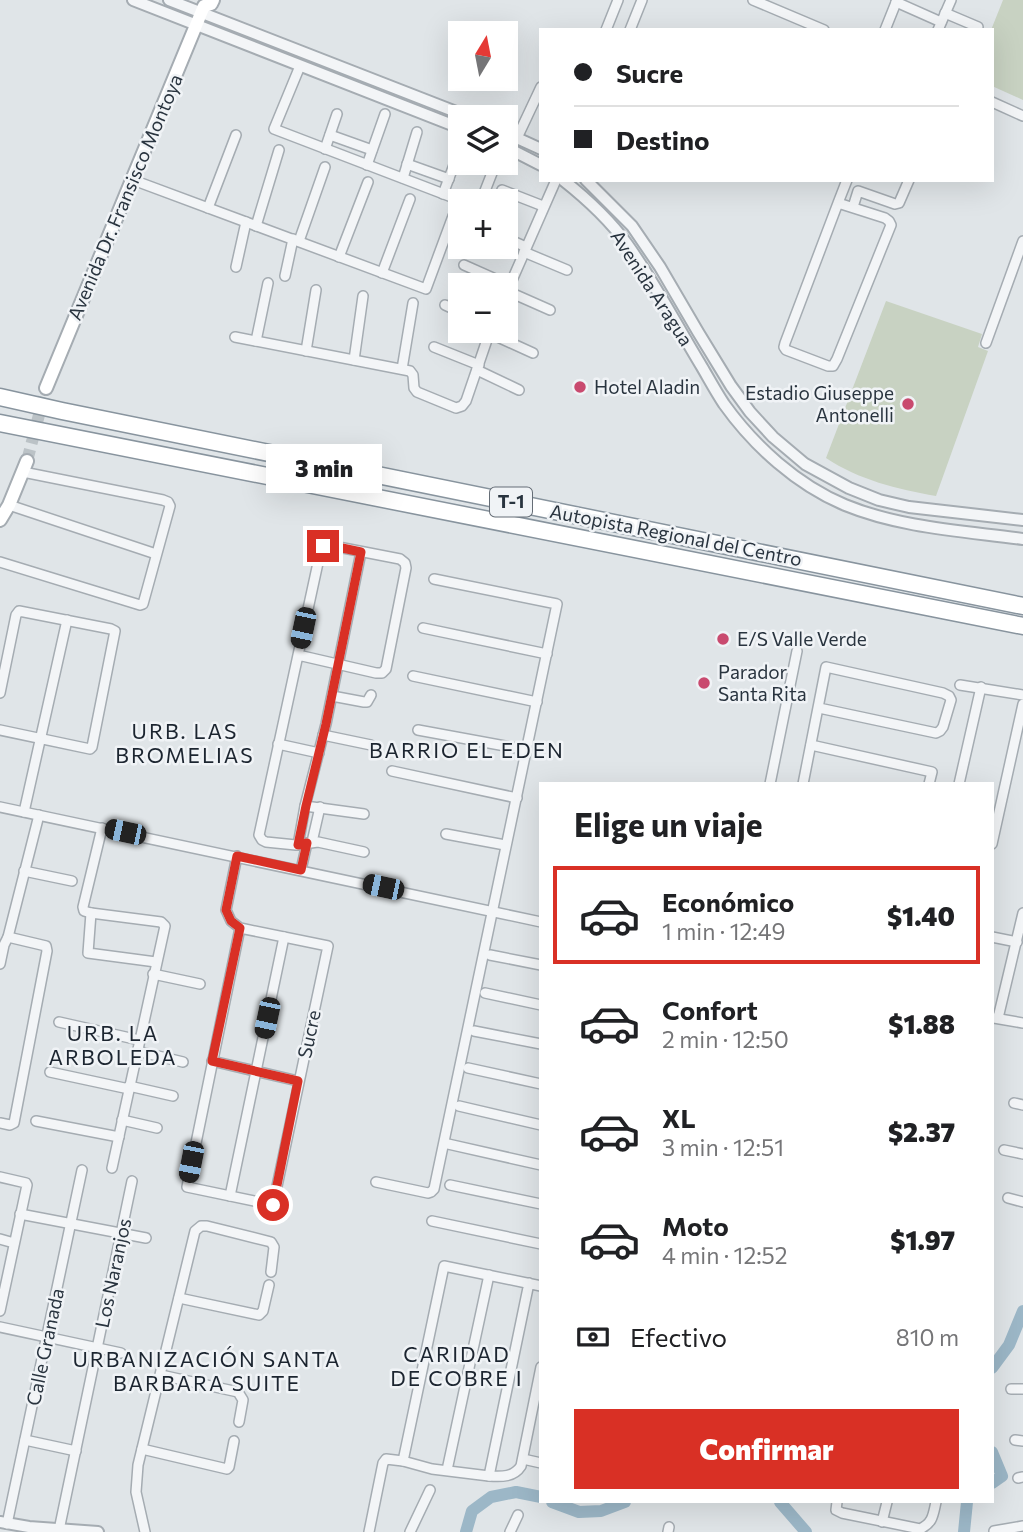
<!DOCTYPE html>
<html lang="es">
<meta charset="utf-8">
<style>
:root{--surface:#fff;--page:#f2f2f2;--text:#202124;--muted:#757577;--line:#e0e0e0;--accent:#d93025}
body{margin:0;font-family:Commissioner,sans-serif;background:var(--page);color:var(--text);height:100vh;display:flex;flex-direction:column;font-size:26px;white-space:nowrap}
*{box-sizing:border-box;margin:0}
p{font-size:23px;color:var(--muted)}
.icon{flex:none;width:38px;height:38px;fill:none;stroke:currentColor;stroke-width:2;stroke-linecap:round;stroke-linejoin:round}
.map{position:relative;flex:1;overflow:hidden}
.drawer{position:absolute;left:539px;top:782px;width:455px;height:721px;display:flex;flex-direction:column;background:var(--surface);border-radius:0px;box-shadow:0 7px 28px #0002}
.drawer>*{flex:none}
.guide{position:absolute;left:539px;top:28px;width:455px;height:154px;border-radius:0px;box-shadow:0 7px 28px #0002;display:grid;align-content:center;height:154px;padding:0 35px;background:var(--surface)}
.needle{width:46px;rotate:10deg}
.fabs{position:absolute;left:448px;top:21px;display:grid;gap:14px}
.fabs a{display:grid;place-items:center;width:70px;height:70px;border-radius:0px;background:var(--surface);box-shadow:0 7px 28px #0002;font-size:35px}
.end{position:absolute;width:32px;height:32px;margin:-16px;border:9px solid #d93025;background:#fff;box-shadow:0 0 0 4px #fff}
.from{border-radius:50%}
.bubble{position:absolute;height:49px;border-radius:0px;background:var(--surface);box-shadow:0 7px 28px #0002;font-size:23px;font-weight:800;line-height:49px;text-align:center}
.car{position:absolute;width:21px;height:42px;margin:-21px -10px;border-radius:9px;box-shadow:0 0 5px 2px #0007;background:linear-gradient(#222 24%,#8ab4d8 0 40%,#222 0 76%,#8ab4d8 0 86%,#222 0)}
.guide b{display:flex;align-items:center;gap:24px;height:66px;font-size:26px}
.guide b+b{border-top:2px solid var(--line)}
.guide i{width:18px;height:18px;background:var(--text)}
ul{padding:0;list-style:none}
li{display:flex;align-items:center;gap:21px;height:98px;margin:0 14px 10px;padding:0 21px;border:4px solid transparent;border-radius:0px}
li div{flex:1}
li b{display:block;font-size:26px}
li em{font-style:normal;font-weight:800}
li.active{border-color:var(--accent)}
li>.icon{width:63px;height:63px;stroke-width:1.5}
h2{padding:0 35px;font-size:32px;line-height:84px}
.pay{display:flex;align-items:center;gap:18px;height:77px;padding:0 35px;font-size:26px}
.pay p{margin-inline-start:auto}
.button{display:flex;gap:14px;margin-top:auto;padding:14px 35px}
.button a{flex:1;height:80px;border-radius:0px;background:var(--accent);color:#fff;font-size:28px;font-weight:800;line-height:80px;text-align:center}
.map>svg:first-child{display:block}
.green{fill:#c8d2c2}
.lines{fill:none;stroke-linecap:round;stroke-linejoin:round}
.river{stroke:#9cb7c7;stroke-width:12}
.secondary-tunnel{stroke:#bbc2c6;stroke-width:12;stroke-dasharray:12 6;stroke-linecap:butt}
.minor-casing{stroke:#a5acb2;stroke-width:12}
.tertiary-casing{stroke:#a5acb2;stroke-width:14}
.secondary-casing{stroke:#a5acb2;stroke-width:16}
.motorway-casing{stroke:#88949e;stroke-width:19}
.minor{stroke:#f3f5f7;stroke-width:9}
.tertiary{stroke:#f3f5f7;stroke-width:10}
.secondary{stroke:#fff;stroke-width:12}
.motorway{stroke:#fff;stroke-width:16}
.route{stroke:#d93025;stroke-width:9}
.poi-dot{fill:#c94a6f;stroke:#f0f3f6;stroke-width:2.5}
.labels{text-anchor:middle;stroke-width:5;stroke-linejoin:round;paint-order:stroke}
.shield{fill:#f0f3f6;stroke:#656d76;stroke-width:2}
.shield-label{font-size:18px;font-weight:bold;fill:#29343f}
.street-label{font-size:19px;fill:#29343f;stroke:#f0f3f6}
.poi-label{font-size:19px;fill:#29343f;stroke:#f0f3f6;text-anchor:start}
.neighbourhood-label{font-size:21px;letter-spacing:2px;fill:#1c2530;stroke:#f0f3f6}
</style>
<div class="map">
<svg width="1023" height="1532" viewBox="0 0 1023 1532">
<rect width="100%" height="100%" fill="#e0e5e8"/>
<g class="green">
<path d="M1003,0H1023V100L992,86V30H991Z"/>
<path d="M886,301L982,334L978,347L988,351L936,496C897,489 859,480 826,458Z"/>
</g>
<g class="lines">
<g class="river">
<path d="M992,1368L1009,1345L1023,1311"/>
<path d="M992,1452L1002,1476L992,1483"/>
<path d="M552,1502L579,1512L601,1511L625,1502"/>
<path d="M780,1502L806,1532"/>
<path d="M466,1532L472,1511L491,1497L516,1492L541,1497"/>
<path d="M964,1532L967,1502"/>
</g>
<path class="secondary-tunnel" d="M27,461L46,388"/>
<defs>
<g id="minor">
<path d="M753,0L824,30"/>
<path d="M896,2L941,22"/>
<path d="M945,13L978,27"/>
<path d="M606,30L618,0"/>
<path d="M630,30L642,0"/>
<path d="M885,30L897,0"/>
<path d="M938,30L951,0"/>
<path d="M300,66L274,129L462,201"/>
<path d="M992,102L1023,116"/>
<path d="M330,135L372,150"/>
<path d="M517,138L541,87"/>
<path d="M325,149L337,114"/>
<path d="M407,164L449,179"/>
<path d="M367,165L385,114"/>
<path d="M403,178L417,132"/>
<path d="M133,180L426,289L453,216"/>
<path d="M502,190L543,206"/>
<path d="M443,194L460,149"/>
<path d="M481,201L492,173"/>
<path d="M838,203L885,218L889,221L891,225L837,359L833,366H828L786,350L784,347L785,343L838,203L847,180"/>
<path d="M853,207L858,191L895,204L899,203L909,180"/>
<path d="M208,208L236,135"/>
<path d="M256,226L279,150"/>
<path d="M506,238L526,247"/>
<path d="M299,241L325,167"/>
<path d="M524,252L567,270"/>
<path d="M339,257L368,182"/>
<path d="M464,265L509,285"/>
<path d="M236,267L246,222"/>
<path d="M382,273L410,199"/>
<path d="M285,276L293,239"/>
<path d="M507,291L550,310"/>
<path d="M506,294L556,180"/>
<path d="M445,305L460,312"/>
<path d="M489,333L533,353"/>
<path d="M235,337L410,371L413,375L414,388L417,392L456,408L462,406L466,401L490,331"/>
<path d="M256,341L268,283"/>
<path d="M986,343L1023,241"/>
<path d="M434,347L479,365"/>
<path d="M306,351L316,290"/>
<path d="M354,360L363,296"/>
<path d="M402,369L413,303"/>
<path d="M477,370L519,390"/>
<path d="M9,505L156,554"/>
<path d="M0,562L140,605L143,604L170,506L168,502L163,500L23,472"/>
<path d="M423,628L547,654"/>
<path d="M298,655L376,673H382L386,669L406,568L405,563L400,559L328,545L321,549L259,835L262,840L266,842L296,845L318,842L364,852"/>
<path d="M413,676L537,702"/>
<path d="M960,685L1023,695"/>
<path d="M0,693L16,615L19,611L111,629L115,631L92,747L90,749L0,730"/>
<path d="M332,696L364,702H367L371,695"/>
<path d="M418,730L527,750"/>
<path d="M323,735L371,745"/>
<path d="M278,744L319,753"/>
<path d="M811,745L932,772L929,784"/>
<path d="M392,771L517,798"/>
<path d="M770,784L797,651"/>
<path d="M803,784L826,667L943,693L949,696L951,700L943,727L940,731L936,733L819,708"/>
<path d="M959,784L981,687"/>
<path d="M305,806L364,814"/>
<path d="M0,807L541,922"/>
<path d="M24,812L67,620"/>
<path d="M102,828L83,907L84,911L91,913L161,922L165,926L112,1168"/>
<path d="M446,834L505,845"/>
<path d="M312,842L320,807"/>
<path d="M992,844L1023,704"/>
<path d="M298,845L305,806L326,724L361,552"/>
<path d="M237,856L226,910L231,921L240,928L328,946L273,1205L187,1187L240,928"/>
<path d="M301,870L307,843"/>
<path d="M24,871L72,881"/>
<path d="M91,913L88,953L156,962"/>
<path d="M992,937L1017,942"/>
<path d="M490,955L541,965"/>
<path d="M0,964L4,945L8,937L39,815"/>
<path d="M153,974L200,984"/>
<path d="M485,993L541,1005"/>
<path d="M994,1018L1023,1023"/>
<path d="M998,1018L1023,913"/>
<path d="M59,1022L139,1040"/>
<path d="M474,1031L541,1044"/>
<path d="M137,1051L183,1062"/>
<path d="M212,1061L298,1081"/>
<path d="M468,1068L541,1084"/>
<path d="M50,1072L129,1089"/>
<path d="M129,1086L173,1096"/>
<path d="M1014,1103L1023,1105"/>
<path d="M459,1106L541,1125"/>
<path d="M122,1120L157,1128"/>
<path d="M36,1121L119,1137"/>
<path d="M0,1123L10,1125L14,1123L47,951L46,946L8,937"/>
<path d="M448,1144L541,1165"/>
<path d="M1004,1150L1023,1154"/>
<path d="M0,1177L26,1183L27,1185L0,1311"/>
<path d="M376,1182L428,1193L431,1192L434,1189L557,604L434,579"/>
<path d="M450,1185L541,1204"/>
<path d="M230,1196L284,937"/>
<path d="M1008,1198L1023,1202"/>
<path d="M20,1214L146,1238"/>
<path d="M432,1221L541,1244"/>
<path d="M0,1239L14,1243"/>
<path d="M529,1283L489,1476L432,1469L403,1461L444,1266L541,1286"/>
<path d="M179,1298L259,1315L263,1311L269,1285"/>
<path d="M0,1327L121,1353"/>
<path d="M161,1375L238,1392L243,1400L239,1422"/>
<path d="M1011,1389H1023"/>
<path d="M25,1440L76,1451"/>
<path d="M1015,1440L1023,1441"/>
<path d="M142,1449L227,1469L229,1467L234,1441"/>
<path d="M523,1459L541,1463"/>
<path d="M447,1470L489,1275"/>
<path d="M489,1476C502,1477 514,1477 521,1466L541,1367"/>
<path d="M1018,1478L1023,1477"/>
<path d="M837,1502L836,1510L842,1513L920,1529C933,1523 933,1515 936,1502"/>
<path d="M882,1522L887,1502"/>
<path d="M7,1524L82,1170"/>
<path d="M59,1530L132,1181"/>
<path d="M994,1531L1023,1526"/>
<path d="M145,1532L136,1492L138,1465L195,1231L201,1226H207L271,1242L274,1247L271,1272"/>
<path d="M369,1532L383,1463L386,1459L403,1461"/>
<path d="M410,1532L430,1490"/>
<path d="M510,1532L518,1515"/>
<path d="M668,1532L669,1527"/>
</g>
<g id="tertiary">
<path d="M133,0L460,128"/>
<path d="M169,0L469,117"/>
<path d="M506,133L541,149"/>
<path d="M506,147L541,165"/>
<path d="M563,180C587,199 609,219 627,244C655,283 677,326 702,367C709,379 716,392 724,404C754,446 797,485 845,505C901,528 964,531 1023,539"/>
<path d="M586,180L632,226L660,267L698,332L731,386L750,412L773,437L805,464L849,488L879,500L909,507L1023,520"/>
<path d="M0,1522L29,1527L98,1532"/>
</g>
<g id="secondary">
<path d="M46,388L204,6L211,4L213,0"/>
<path d="M0,520L9,505L27,461"/>
</g>
<g id="motorway">
<path d="M0,397L62,411L1023,606"/>
<path d="M0,423L1023,626"/>
</g>
</defs>
<use href="#minor" class="minor-casing"/>
<use href="#tertiary" class="tertiary-casing"/>
<use href="#secondary" class="secondary-casing"/>
<use href="#motorway" class="motorway-casing"/>
<use href="#minor" class="minor"/>
<use href="#tertiary" class="tertiary"/>
<use href="#secondary" class="secondary"/>
<use href="#motorway" class="motorway"/>
</g>
<g class="lines">
<path class="route" d="M273,1205L298,1081L212,1061L240,928L231,921L226,910L237,856L301,870L307,843L298,845L306,806L326,724L361,552L328,545L323,546"/>
</g>
<g class="poi-dot">
<circle cx="580" cy="387" r="7"/>
<circle cx="908" cy="404" r="7"/>
<circle cx="723" cy="639" r="7"/>
<circle cx="704" cy="683" r="7"/>
</g>
<g class="labels">
<rect class="shield" x="490" y="487.5" width="42" height="29" rx="5"/>
<g class="shield-label">
<text x="511" y="508">T-1</text>
</g>
<g class="street-label">
<text transform="translate(125 197) rotate(-67)" y="7">Avenida Dr. Fransisco Montoya</text>
<text transform="translate(652 288) rotate(57)" y="7">Avenida Aragua</text>
<text transform="translate(676 535) rotate(11)" y="7">Autopista Regional del Centro</text>
<text transform="translate(309 1034) rotate(-78)" y="7">Sucre</text>
<text transform="translate(113 1273) rotate(-78)" y="7">Los Naranjos</text>
<text transform="translate(45 1347) rotate(-78)" y="7">Calle Granada</text>
</g>
<g class="poi-label">
<text x="594" y="394">Hotel Aladin</text>
<text x="894" y="400" text-anchor="end">Estadio Giuseppe<tspan x="894" dy="22">Antonelli</tspan></text>
<text x="737" y="646">E/S Valle Verde</text>
<text x="718" y="679">Parador<tspan x="718" dy="22">Santa Rita</tspan></text>
</g>
<g class="neighbourhood-label">
<text x="185" y="739">URB. LAS<tspan x="185" dy="24">BROMELIAS</tspan></text>
<text x="467" y="758">BARRIO EL EDEN</text>
<text x="113" y="1041">URB. LA<tspan x="113" dy="24">ARBOLEDA</tspan></text>
<text x="457" y="1362">CARIDAD<tspan x="457" dy="24">DE COBRE I</tspan></text>
<text x="207" y="1367">URBANIZACIÓN SANTA<tspan x="207" dy="24">BARBARA SUITE</tspan></text>
</g>
</g>
</svg>
<div class="fabs">
<a><svg class="needle" viewBox="-14 -14 28 28"><path d="M0-13l5 13h-10z" fill="#e53935"/><path d="M0 13l5-13h-10z" fill="#757577"/></svg></a>
<a><svg class="icon" aria-label="layers" viewBox="0 0 24 24"><path d="M12 4l9 5-9 5-9-5zM3 14l9 5 9-5"/></svg></a>
<a>+</a>
<a>−</a>
</div>
<i class="end from" style="left:273px;top:1205px"></i>
<i class="end" style="left:323px;top:546px"></i>
<div class="bubble" style="left:266px;top:444px;width:116px">3 min</div>
<i class="car" style="left:303px;top:628px;rotate:192deg"></i>
<i class="car" style="left:125px;top:832px;rotate:282deg"></i>
<i class="car" style="left:383px;top:887px;rotate:282deg"></i>
<i class="car" style="left:267px;top:1018px;rotate:192deg"></i>
<i class="car" style="left:191px;top:1162px;rotate:191deg"></i>
<div class="guide">
<b><i class="from"></i>Sucre</b>
<b><i></i>Destino</b>
</div>
<section class="drawer">
<h2>Elige un viaje</h2>
<ul>
<li class="active"><svg class="icon" aria-label="car" viewBox="0 0 24 24"><path d="M5 17H2v-5l4-1 3-4h7l3 4 3 1v5h-3M9 17h6M6 11h13"/><circle cx="7" cy="17" r="2"/><circle cx="17" cy="17" r="2"/></svg><div><b>Económico</b><p>1 min · 12:49</p></div><em>$1.40</em></li>
<li><svg class="icon" aria-label="car" viewBox="0 0 24 24"><path d="M5 17H2v-5l4-1 3-4h7l3 4 3 1v5h-3M9 17h6M6 11h13"/><circle cx="7" cy="17" r="2"/><circle cx="17" cy="17" r="2"/></svg><div><b>Confort</b><p>2 min · 12:50</p></div><em>$1.88</em></li>
<li><svg class="icon" aria-label="car" viewBox="0 0 24 24"><path d="M5 17H2v-5l4-1 3-4h7l3 4 3 1v5h-3M9 17h6M6 11h13"/><circle cx="7" cy="17" r="2"/><circle cx="17" cy="17" r="2"/></svg><div><b>XL</b><p>3 min · 12:51</p></div><em>$2.37</em></li>
<li><svg class="icon" aria-label="car" viewBox="0 0 24 24"><path d="M5 17H2v-5l4-1 3-4h7l3 4 3 1v5h-3M9 17h6M6 11h13"/><circle cx="7" cy="17" r="2"/><circle cx="17" cy="17" r="2"/></svg><div><b>Moto</b><p>4 min · 12:52</p></div><em>$1.97</em></li>
</ul>
<div class="pay"><svg class="icon" aria-label="cash" viewBox="0 0 24 24"><path d="M3 7h18v10H3z"/><circle cx="12" cy="12" r="2"/></svg>Efectivo<p>810 m</p></div>
<div class="button"><a>Confirmar</a></div>
</section>
</div>
